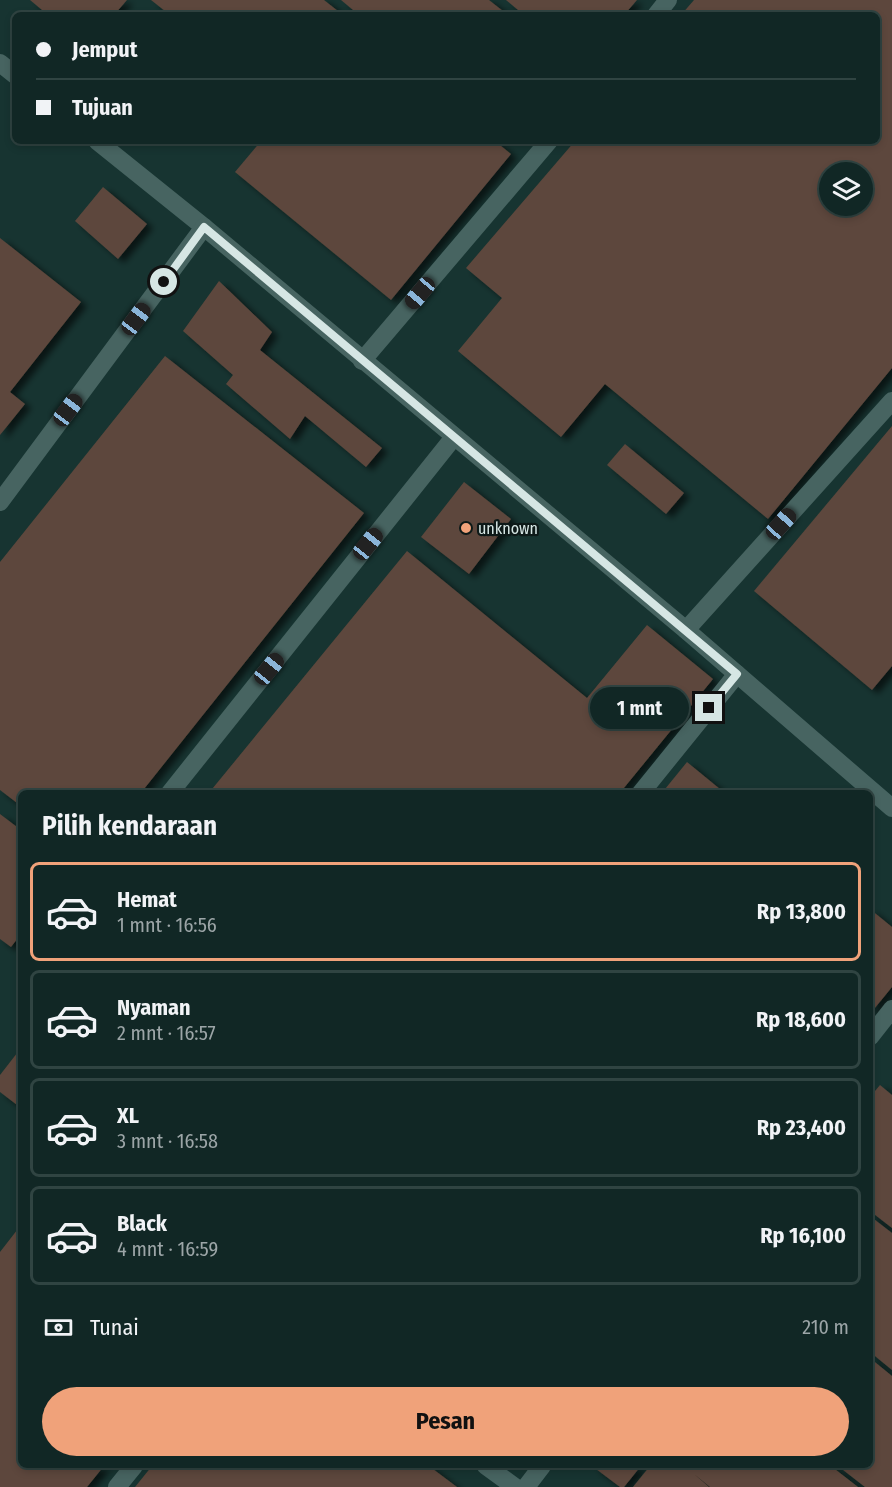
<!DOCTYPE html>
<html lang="id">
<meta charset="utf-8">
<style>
:root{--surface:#112725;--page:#1e3332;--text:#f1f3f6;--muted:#9ca5a7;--line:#304442;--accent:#f0a27a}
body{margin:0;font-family:"Fira Sans Condensed",sans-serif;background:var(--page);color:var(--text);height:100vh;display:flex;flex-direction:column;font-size:22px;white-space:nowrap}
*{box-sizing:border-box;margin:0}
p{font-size:20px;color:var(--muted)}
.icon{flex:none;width:33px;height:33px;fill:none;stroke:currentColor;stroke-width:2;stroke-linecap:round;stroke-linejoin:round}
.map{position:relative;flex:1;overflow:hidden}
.panel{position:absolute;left:18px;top:790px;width:855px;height:678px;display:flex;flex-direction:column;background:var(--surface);border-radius:9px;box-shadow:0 3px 9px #0003,0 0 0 2px var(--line)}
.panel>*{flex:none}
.banner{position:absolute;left:12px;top:12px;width:868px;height:132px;border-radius:9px;box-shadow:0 3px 9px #0003,0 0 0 2px var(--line);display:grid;align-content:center;height:132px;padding:0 24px;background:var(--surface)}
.fabs{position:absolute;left:819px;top:162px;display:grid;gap:12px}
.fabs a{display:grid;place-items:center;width:54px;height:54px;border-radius:50%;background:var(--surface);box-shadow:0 3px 9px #0003,0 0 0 2px var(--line);font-size:30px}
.end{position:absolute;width:27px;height:27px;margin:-14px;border:8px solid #d6e6e4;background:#111;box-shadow:0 0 0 3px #111}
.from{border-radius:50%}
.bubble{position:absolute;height:42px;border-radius:21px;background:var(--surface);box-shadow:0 3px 9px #0003,0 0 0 2px var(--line);font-size:20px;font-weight:700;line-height:42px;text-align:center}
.car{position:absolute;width:18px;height:36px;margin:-18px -9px;border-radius:8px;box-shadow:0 0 4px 2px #0007;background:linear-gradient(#222 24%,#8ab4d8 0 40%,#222 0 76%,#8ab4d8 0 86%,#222 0)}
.banner b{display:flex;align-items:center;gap:21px;height:57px;font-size:22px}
.banner b+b{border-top:2px solid var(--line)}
.banner i{width:15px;height:15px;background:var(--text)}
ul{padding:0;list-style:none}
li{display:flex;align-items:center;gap:18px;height:99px;margin:0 12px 9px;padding:0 12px;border:3px solid var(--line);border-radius:9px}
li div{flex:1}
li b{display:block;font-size:22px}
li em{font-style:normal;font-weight:700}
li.current{border-color:var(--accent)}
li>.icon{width:54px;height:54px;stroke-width:1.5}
h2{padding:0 24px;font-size:27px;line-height:72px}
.pay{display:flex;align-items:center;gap:15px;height:66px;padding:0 24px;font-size:22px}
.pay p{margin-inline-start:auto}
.cta{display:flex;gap:12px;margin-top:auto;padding:12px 24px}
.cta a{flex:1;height:69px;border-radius:36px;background:var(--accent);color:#111;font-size:24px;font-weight:700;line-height:69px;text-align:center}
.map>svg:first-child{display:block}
.building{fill:#5d473c;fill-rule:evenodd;filter:url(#shadow)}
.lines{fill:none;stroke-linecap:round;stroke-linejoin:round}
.minor{stroke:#476461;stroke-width:18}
.route{stroke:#d6e6e4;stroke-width:8}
.poi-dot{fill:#f0a27a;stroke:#0d1918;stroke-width:2}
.labels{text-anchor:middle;stroke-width:4.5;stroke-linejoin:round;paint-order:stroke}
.poi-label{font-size:16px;fill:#d6e6e4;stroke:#0d1918;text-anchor:start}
</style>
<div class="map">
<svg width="892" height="1487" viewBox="0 0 892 1487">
<defs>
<filter id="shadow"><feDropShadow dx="6" dy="4" stdDeviation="3" flood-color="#0009"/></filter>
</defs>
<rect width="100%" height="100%" fill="#173431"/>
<g class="building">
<path d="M30,0H127L114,15H48Z"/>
<path d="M151,0H324L343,15H170Z"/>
<path d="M341,0H489L508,15H359Z"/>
<path d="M506,0H637L624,15H524Z"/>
<path d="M694,0H892V368L768,519L605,384L561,437L458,351L502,298L466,268L575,141H878V15H681ZM830,172H862V206H830Z"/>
<path d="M261,141H495L511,154L391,300L235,172Z"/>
<path d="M103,187L147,224L118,259L75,221Z"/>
<path d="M0,238L81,302L10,392L25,404L0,435Z"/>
<path d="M219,281L272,332L260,350L382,448L366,467L305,416L290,439L226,384L233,375L183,331Z"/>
<path d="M165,356L364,513L140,794H21V806L0,790V562Z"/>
<path d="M892,426V666L872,690L754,591Z"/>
<path d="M625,444L684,493L666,514L607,465Z"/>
<path d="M464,482L511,519L469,574L421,537Z"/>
<path d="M407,551L587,698L647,625L713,679L619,794H208Z"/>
<path d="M687,762L726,794H661Z"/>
<path d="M0,814L21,830V934L11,947L0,939Z"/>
<path d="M870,909L892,927V987L870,1014Z"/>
<path d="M21,1048V1108L0,1092V1075Z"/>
<path d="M880,1085L892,1095V1228L870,1211V1097Z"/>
<path d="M870,1216L892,1233V1370L870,1352Z"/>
<path d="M21,1225V1466H104L87,1487H0V1252Z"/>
<path d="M870,1358L892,1376V1487H865L838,1466H870Z"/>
<path d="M152,1466H429L457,1487H135Z"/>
<path d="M592,1466H641L624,1487H620Z"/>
<path d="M650,1466H831L858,1487H710L694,1474L709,1487H633Z"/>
</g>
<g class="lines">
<g class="minor">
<path d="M656,15L668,0"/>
<path d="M0,63L15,75"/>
<path d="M97,141L204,227L686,630L892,808"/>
<path d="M362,361L549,141"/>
<path d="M0,502L204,227"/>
<path d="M686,630L892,401"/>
<path d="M169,794L454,437"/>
<path d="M640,794L737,674"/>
<path d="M870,1037L892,1009"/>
<path d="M486,1466L515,1487"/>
<path d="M117,1487L134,1466"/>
<path d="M526,1487L542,1466"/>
</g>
</g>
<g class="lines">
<path class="route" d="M164,282L204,227L737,674L709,708"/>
</g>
<circle class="poi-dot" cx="466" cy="528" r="6"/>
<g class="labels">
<g class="poi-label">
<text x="478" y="534">unknown</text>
</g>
</g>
</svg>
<div class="fabs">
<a><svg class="icon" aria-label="layers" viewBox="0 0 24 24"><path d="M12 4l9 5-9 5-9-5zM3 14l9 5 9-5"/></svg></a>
</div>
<i class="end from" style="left:164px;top:282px"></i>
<i class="end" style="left:709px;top:708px"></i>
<div class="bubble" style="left:590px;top:687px;width:99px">1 mnt</div>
<i class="car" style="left:420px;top:293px;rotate:220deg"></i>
<i class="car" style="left:136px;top:319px;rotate:37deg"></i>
<i class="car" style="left:68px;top:410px;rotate:37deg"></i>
<i class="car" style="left:781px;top:524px;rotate:42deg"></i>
<i class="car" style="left:368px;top:544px;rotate:39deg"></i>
<i class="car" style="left:269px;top:669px;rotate:39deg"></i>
<div class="banner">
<b><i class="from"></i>Jemput</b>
<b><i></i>Tujuan</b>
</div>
<section class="panel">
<h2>Pilih kendaraan</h2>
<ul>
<li class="current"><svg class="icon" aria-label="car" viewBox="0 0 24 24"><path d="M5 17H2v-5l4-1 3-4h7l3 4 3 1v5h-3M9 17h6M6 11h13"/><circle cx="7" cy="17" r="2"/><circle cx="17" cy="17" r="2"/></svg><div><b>Hemat</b><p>1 mnt · 16:56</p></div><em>Rp 13,800</em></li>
<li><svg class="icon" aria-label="car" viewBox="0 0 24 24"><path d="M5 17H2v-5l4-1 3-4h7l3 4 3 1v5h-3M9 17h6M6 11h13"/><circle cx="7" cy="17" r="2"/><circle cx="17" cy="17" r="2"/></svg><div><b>Nyaman</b><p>2 mnt · 16:57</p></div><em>Rp 18,600</em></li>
<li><svg class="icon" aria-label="car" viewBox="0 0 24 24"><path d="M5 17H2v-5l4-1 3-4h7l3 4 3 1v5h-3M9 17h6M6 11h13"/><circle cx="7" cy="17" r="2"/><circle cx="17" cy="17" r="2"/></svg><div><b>XL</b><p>3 mnt · 16:58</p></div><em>Rp 23,400</em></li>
<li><svg class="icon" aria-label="car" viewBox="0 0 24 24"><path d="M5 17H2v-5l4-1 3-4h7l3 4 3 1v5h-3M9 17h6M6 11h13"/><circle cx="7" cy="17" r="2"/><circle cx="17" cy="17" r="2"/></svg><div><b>Black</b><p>4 mnt · 16:59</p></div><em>Rp 16,100</em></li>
</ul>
<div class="pay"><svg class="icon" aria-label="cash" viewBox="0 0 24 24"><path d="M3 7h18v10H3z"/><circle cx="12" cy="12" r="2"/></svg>Tunai<p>210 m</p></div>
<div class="cta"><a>Pesan</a></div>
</section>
</div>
